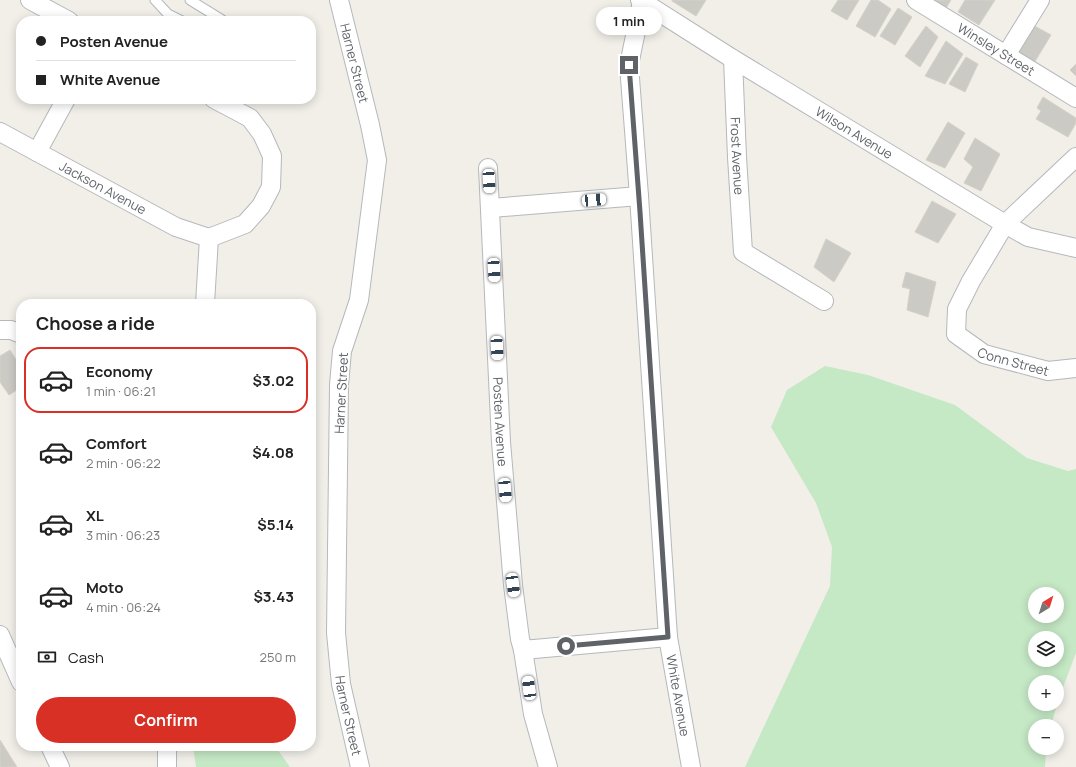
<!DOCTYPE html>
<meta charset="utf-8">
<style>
:root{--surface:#fff;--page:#f2f2f2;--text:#222;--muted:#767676;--line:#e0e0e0;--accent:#d93025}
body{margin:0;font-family:Manrope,sans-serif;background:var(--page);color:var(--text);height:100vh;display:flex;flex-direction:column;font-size:15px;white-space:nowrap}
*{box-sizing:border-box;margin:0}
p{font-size:13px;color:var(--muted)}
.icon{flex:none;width:22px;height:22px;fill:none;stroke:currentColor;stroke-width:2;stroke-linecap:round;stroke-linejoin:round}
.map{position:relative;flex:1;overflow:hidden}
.panel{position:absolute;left:16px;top:299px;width:300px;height:452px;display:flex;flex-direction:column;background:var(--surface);border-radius:16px;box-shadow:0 2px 10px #0003}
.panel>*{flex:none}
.banner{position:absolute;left:16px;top:16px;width:300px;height:88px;border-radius:16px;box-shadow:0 2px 10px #0003;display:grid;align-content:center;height:88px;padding:0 20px;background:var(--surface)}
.needle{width:26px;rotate:38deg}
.buttons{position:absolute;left:1028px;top:587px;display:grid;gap:8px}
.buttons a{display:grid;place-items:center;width:36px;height:36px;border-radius:50%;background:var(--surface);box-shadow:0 2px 10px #0003;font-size:20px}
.end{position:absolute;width:18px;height:18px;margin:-9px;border:5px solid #5f6368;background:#fff;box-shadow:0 0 0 2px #fff}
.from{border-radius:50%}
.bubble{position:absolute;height:28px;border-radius:14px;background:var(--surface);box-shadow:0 2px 10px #0003;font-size:13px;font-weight:700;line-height:28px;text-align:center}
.car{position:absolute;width:12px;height:24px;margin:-12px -6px;border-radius:5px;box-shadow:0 0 3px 1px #0007;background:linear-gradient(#fff 24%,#345 0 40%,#fff 0 76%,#345 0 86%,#fff 0)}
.banner b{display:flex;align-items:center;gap:14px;height:38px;font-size:15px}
.banner b+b{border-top:1px solid var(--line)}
.banner i{width:10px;height:10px;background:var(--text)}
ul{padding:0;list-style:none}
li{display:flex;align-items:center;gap:12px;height:66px;margin:0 8px 6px;padding:0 12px;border:2px solid transparent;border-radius:16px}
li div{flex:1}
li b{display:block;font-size:15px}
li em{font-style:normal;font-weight:700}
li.selected{border-color:var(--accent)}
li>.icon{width:36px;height:36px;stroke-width:1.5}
h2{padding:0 20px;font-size:18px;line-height:48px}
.pay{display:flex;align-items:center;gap:10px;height:44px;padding:0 20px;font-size:15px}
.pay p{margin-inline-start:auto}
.button{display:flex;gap:8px;margin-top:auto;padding:8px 20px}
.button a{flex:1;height:46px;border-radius:24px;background:var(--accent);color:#fff;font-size:16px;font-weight:700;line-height:46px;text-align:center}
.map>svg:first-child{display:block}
.green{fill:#c5e8c5;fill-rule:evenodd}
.building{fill:#cccac5;stroke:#d6d1c6}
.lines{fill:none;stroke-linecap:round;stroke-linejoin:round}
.service-casing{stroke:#b5b8bc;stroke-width:11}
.minor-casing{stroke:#b5b8bc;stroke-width:20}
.service{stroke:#fff;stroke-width:9}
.minor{stroke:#fff;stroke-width:18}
.route{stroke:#5f6368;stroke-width:5}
.labels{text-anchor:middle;stroke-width:3.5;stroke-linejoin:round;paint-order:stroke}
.street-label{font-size:13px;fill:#5f6368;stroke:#fff}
</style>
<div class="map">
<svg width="1076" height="767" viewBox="0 0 1076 767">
<rect width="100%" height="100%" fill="#f1efe8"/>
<g class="green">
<path d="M825,366L868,375L955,405L1027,458L1068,471L1076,469V653L1057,703V682H1035V704H1057L1051,726H1035V748H1046L1045,767H745L830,586L832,547L816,503L771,427L787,390ZM1035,594H1057V616H1035ZM1035,638H1057V660H1035Z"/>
<path d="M193,746H275L290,767H196Z"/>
</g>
<g class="building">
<path d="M672,0H706L696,16L672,1Z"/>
<path d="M838,0H859L847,20L831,11Z"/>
<path d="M871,0H878L891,9L875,37L856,26Z"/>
<path d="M932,0H951L946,8Z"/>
<path d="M965,0H995L979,25L958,12Z"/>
<path d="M898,8L912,17L895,45L880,36Z"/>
<path d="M1031,24L1051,35L1034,63L1016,51Z"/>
<path d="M926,26L938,37L920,67L905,56Z"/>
<path d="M946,41L963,54L945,84L925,76Z"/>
<path d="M966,57L978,64L965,92L949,84Z"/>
<path d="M1076,64V76L1070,70Z"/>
<path d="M1043,97L1076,118V123L1068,137L1036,119L1041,111L1037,108Z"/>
<path d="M948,122L965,133L945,168L926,160Z"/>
<path d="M975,138L1000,154L981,191L964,183L973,167L964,159Z"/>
<path d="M932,201L956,214L938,243L915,232Z"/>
<path d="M826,239L851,253L834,282L814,267Z"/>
<path d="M906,272L936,282L928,317L907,310L910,289L902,287Z"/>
<path d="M10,350L18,363L21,361V387L9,395L0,382V356Z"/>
<path d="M0,740L17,767H0Z"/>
</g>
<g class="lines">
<defs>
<g id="service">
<path d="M155,0L168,14L182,21"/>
<path d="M190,0L224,21"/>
</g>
<g id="minor">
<path d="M30,0L69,21"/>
<path id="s1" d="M339,0L370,125L377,160L359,300L342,351L339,385L336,633L341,684L360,767"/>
<path id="s2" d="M640,0L733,59L1005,224L1028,237L1076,248"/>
<path id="s3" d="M916,0L1076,98"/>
<path id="s4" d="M642,2L629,65L639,196L668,637L691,767"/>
<path d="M1006,55L1040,0"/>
<path id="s5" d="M733,59L737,157L743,252L824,301"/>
<path id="s6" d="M0,132L176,227L209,238"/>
<path d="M37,152L66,99"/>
<path id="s7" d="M1076,157L1005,224L971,281L957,309L956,334L984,354L1048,371L1076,368"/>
<path id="s8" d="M488,168L501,442L513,585L520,639L523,650L668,637"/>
<path d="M491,208L639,196"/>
<path d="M209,238L245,224L261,206L271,187L272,156L262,134L250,118L214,99"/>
<path d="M205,304L209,238"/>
<path d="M0,330H11L21,334"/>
<path d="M0,635L21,682"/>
<path d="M523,650L533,714L548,767"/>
<path d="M50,746L60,767"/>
<path d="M167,746V767"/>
</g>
</defs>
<use href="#service" class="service-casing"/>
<use href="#minor" class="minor-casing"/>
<use href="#service" class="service"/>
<use href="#minor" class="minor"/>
</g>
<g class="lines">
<path class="route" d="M566,646L668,637L640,212L629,65"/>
</g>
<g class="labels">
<g class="street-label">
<text dy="5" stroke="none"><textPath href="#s3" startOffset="94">Winsley Street</textPath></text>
<text dy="5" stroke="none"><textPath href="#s1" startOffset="65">Harner Street</textPath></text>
<text dy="5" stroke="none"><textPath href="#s2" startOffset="252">Wilson Avenue</textPath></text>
<text dy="5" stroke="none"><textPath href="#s5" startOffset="97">Frost Avenue</textPath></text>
<text dy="5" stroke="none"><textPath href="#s6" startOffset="117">Jackson Avenue</textPath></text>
<text dy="5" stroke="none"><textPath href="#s7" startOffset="285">Conn Street</textPath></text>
<text transform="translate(341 393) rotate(-87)" y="5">Harner Street</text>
<text dy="5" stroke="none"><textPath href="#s8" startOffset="254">Posten Avenue</textPath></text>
<text dy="5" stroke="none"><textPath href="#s4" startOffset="697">White Avenue</textPath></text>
<text dy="5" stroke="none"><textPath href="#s1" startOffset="725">Harner Street</textPath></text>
</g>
</g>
</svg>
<div class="buttons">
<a><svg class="needle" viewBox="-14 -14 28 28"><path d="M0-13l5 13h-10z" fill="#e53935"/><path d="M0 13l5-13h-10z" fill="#767676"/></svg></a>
<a><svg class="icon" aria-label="layers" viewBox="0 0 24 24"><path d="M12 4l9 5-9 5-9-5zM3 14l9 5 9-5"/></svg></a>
<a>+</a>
<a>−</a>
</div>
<i class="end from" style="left:566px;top:646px"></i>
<i class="end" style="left:629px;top:65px"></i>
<div class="bubble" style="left:596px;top:7px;width:66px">1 min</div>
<i class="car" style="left:489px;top:181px;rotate:177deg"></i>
<i class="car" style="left:594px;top:200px;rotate:85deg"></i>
<i class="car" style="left:494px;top:270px;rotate:177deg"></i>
<i class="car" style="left:497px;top:348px;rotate:177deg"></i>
<i class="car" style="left:505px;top:490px;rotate:175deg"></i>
<i class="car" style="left:513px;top:585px;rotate:172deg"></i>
<i class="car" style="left:529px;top:688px;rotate:352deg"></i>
<div class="banner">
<b><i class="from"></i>Posten Avenue</b>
<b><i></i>White Avenue</b>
</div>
<section class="panel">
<h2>Choose a ride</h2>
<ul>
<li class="selected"><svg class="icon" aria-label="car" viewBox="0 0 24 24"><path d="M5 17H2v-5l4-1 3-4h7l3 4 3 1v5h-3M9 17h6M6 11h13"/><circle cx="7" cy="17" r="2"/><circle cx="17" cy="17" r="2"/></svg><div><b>Economy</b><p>1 min · 06:21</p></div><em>$3.02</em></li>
<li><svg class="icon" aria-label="car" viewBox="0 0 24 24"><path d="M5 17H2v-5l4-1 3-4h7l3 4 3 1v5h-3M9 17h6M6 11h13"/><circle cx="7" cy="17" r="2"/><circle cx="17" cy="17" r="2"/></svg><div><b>Comfort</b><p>2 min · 06:22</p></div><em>$4.08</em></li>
<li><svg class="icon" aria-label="car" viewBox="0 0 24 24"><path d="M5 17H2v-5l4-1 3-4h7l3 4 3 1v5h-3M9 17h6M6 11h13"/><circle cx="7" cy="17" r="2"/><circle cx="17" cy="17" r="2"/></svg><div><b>XL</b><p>3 min · 06:23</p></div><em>$5.14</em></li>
<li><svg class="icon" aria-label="car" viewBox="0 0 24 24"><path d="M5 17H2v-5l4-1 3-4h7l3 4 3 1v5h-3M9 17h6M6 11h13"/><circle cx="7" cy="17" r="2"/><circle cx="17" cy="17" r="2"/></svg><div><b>Moto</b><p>4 min · 06:24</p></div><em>$3.43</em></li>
</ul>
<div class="pay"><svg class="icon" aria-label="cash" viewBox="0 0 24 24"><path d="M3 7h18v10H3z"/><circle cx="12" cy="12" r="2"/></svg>Cash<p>250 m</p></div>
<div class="button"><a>Confirm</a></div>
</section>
</div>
